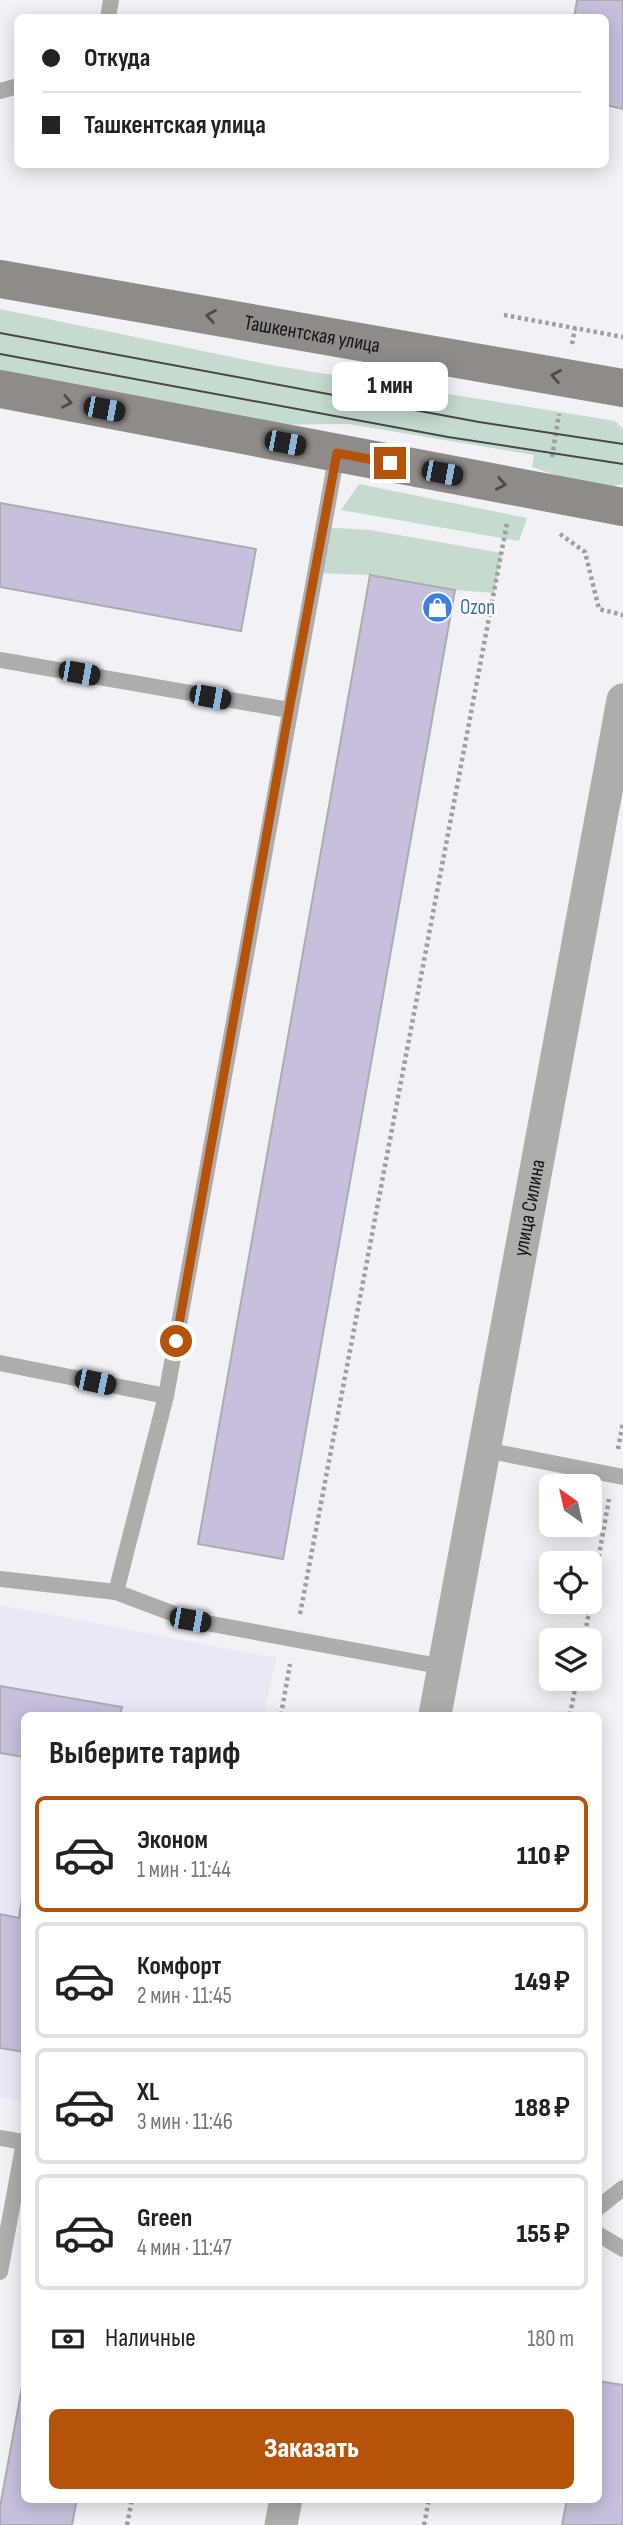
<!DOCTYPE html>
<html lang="ru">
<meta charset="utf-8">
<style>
:root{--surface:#fff;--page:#f6f6f6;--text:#222;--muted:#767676;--line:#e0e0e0;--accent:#b45309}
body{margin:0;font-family:"Sofia Sans Condensed",sans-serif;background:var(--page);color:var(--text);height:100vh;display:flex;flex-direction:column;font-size:26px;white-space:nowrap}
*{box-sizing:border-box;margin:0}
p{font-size:23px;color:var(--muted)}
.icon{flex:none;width:38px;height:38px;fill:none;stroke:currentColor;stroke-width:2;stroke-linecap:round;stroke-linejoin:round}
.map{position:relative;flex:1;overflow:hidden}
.drawer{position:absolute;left:21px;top:1712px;width:581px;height:791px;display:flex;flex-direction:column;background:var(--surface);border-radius:10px;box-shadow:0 4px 18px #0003}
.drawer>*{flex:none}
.top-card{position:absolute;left:14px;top:14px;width:595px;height:154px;border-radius:10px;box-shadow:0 4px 18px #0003;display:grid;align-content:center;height:154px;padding:0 28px;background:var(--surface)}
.needle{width:46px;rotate:326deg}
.tools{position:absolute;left:539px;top:1474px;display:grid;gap:14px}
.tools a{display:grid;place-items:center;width:63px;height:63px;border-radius:10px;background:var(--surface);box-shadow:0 4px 18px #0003;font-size:35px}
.end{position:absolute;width:32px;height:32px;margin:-16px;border:9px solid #b45309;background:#fff;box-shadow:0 0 0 4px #fff}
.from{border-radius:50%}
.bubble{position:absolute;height:49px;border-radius:10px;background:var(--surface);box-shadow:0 4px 18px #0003;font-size:23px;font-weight:800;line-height:49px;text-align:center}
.car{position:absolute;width:21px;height:42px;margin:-21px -10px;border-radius:9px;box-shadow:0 0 5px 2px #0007;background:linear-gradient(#222 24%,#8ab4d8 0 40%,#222 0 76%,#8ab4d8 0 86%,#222 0)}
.top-card b{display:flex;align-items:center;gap:24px;height:66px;font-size:26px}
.top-card b+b{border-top:2px solid var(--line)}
.top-card i{width:18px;height:18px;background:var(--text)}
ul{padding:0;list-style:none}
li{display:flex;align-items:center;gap:21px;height:116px;margin:0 14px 10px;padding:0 14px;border:4px solid var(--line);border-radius:10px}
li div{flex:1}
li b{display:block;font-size:26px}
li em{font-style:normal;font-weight:800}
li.current{border-color:var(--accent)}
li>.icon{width:63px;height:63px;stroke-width:1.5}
h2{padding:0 28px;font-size:32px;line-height:84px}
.pay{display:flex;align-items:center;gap:18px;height:77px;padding:0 28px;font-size:26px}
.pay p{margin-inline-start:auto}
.action{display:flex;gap:14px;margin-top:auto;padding:14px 28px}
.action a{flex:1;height:80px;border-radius:10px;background:var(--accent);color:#fff;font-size:28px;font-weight:800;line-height:80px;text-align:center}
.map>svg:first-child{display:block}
.built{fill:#ebe8f5}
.green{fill:#c5dbce}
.building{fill:#c7bfdc;stroke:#acabb0;stroke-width:2}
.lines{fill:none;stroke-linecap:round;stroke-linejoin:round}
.path{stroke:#9f9ea1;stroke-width:4.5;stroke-dasharray:3.5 3.5;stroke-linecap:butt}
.lane{stroke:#afadab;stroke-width:16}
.street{stroke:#afadab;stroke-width:33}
.secondary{stroke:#8f8b89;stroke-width:38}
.tram{stroke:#474648;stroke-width:2}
.oneway{stroke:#4c4a4a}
.route{stroke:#b45309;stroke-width:9}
.labels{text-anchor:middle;stroke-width:5;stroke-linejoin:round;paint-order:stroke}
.street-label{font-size:21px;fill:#151416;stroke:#fff}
.shop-label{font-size:21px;fill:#366cbe;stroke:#fff;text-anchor:start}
</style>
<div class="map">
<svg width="623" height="2525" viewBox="0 0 623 2525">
<rect width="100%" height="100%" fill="#f2f1f6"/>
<path class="built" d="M0,1605L276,1658L264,1715H24V2101L0,2097Z"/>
<g class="green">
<path d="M0,309L271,365L615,421L623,429V484L597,489L532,467L534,455L349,424L255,425L0,376Z"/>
<path d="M359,484L527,518L519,541L341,510Z"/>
<path d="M319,527L370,530L502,553L494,593L455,590L370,575L315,573Z"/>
</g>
<g class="building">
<path d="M577,0H623V109L606,105V18H574Z"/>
<path d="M0,503L256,549L241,631L0,587Z"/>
<path d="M370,575L455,590L283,1559L198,1544Z"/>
<path d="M0,1686L122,1707L120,1715H24V1757L0,1753Z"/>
<path d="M24,1885V2052L0,2048V1914L19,1918Z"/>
<path d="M24,2376V2499H77L72,2525H0V2507Z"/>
<path d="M598,2381L623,2385V2525H562L567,2499H598Z"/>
</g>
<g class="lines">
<g class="path">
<path d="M504,315L623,337"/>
<path d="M572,344L575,328"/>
<path d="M552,457L559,414"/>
<path d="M560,534L585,552L599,609L623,615"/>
<path d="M618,1449L623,1422"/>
<path d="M300,1614L507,523"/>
<path d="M584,1640L609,1499"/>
<path d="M281,1715L290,1664"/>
<path d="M570,1715L577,1678"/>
<path d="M127,2525L132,2499"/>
<path d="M424,2525L429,2499"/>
</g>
<g class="lane">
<path d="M108,18L111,0"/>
<path d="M0,91L18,86"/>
<path d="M0,660L289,710"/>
<path d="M0,1363L166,1396"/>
<path d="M485,1450L623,1477"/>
<path d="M0,1579L116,1592L190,1620L444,1667"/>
<path d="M116,1592L166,1396L337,453"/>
<path d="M0,2138L24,2142"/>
<path d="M598,2208L623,2188"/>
<path d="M598,2234L623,2249"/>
<path d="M0,2272L24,2142"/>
</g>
<g class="street">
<path id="s1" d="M435,1715L623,700"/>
<path d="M281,2525L286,2499"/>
</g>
<g class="secondary">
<path id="s2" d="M0,279L623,388"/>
<path d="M0,389L623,507"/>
</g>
<g class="tram">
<path d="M0,333L479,422L623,444"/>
<path d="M0,354L448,437L623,464"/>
</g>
</g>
<defs><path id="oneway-chevron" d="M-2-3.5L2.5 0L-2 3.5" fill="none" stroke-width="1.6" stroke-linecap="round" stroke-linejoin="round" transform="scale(1.75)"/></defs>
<g class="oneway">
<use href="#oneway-chevron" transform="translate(211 316) rotate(-170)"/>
<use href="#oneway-chevron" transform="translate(556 376) rotate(-170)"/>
<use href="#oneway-chevron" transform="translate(67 402) rotate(11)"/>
<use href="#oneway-chevron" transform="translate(501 484) rotate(11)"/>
</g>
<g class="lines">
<path class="route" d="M176,1341L289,710L337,453L390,463"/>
</g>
<defs>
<symbol id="shop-disc" viewBox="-11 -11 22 22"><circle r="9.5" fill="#3f7fe0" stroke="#fff"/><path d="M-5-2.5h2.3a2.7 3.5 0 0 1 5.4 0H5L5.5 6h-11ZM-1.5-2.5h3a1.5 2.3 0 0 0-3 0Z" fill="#fff"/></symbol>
</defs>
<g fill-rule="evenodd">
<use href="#shop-disc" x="420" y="590" width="35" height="35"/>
</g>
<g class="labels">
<g class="street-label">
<text dy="7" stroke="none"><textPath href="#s2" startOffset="317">Ташкентская улица</textPath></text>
<text dy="7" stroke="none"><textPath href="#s1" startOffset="516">улица Силина</textPath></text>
</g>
<g class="shop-label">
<text x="460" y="614">Ozon</text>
</g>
</g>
</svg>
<div class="tools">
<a><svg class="needle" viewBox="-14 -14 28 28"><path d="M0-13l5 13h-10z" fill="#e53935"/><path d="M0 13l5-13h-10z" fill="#767676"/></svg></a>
<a><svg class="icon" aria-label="locate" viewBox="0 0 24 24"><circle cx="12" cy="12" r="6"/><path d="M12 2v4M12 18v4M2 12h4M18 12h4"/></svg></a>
<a><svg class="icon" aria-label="layers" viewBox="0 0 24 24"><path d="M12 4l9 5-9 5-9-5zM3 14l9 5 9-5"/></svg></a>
</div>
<i class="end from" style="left:176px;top:1341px"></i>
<i class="end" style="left:390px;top:463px"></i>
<div class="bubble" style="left:332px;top:362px;width:116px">1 мин</div>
<i class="car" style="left:104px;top:409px;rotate:101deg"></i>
<i class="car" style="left:285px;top:443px;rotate:101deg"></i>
<i class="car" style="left:442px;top:473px;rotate:101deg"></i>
<i class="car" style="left:79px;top:673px;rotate:100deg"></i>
<i class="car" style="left:210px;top:697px;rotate:100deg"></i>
<i class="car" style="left:95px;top:1382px;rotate:102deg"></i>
<i class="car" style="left:190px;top:1620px;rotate:100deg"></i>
<div class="top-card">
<b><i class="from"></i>Откуда</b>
<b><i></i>Ташкентская улица</b>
</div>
<section class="drawer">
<h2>Выберите тариф</h2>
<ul>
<li class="current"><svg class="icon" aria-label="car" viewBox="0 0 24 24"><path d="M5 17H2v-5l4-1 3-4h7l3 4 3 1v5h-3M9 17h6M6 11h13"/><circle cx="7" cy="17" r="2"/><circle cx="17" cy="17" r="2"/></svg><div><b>Эконом</b><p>1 мин · 11:44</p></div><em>110 ₽</em></li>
<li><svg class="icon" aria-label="car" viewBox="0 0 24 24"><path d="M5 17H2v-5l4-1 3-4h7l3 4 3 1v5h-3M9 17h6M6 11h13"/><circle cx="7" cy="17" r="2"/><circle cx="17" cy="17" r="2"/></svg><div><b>Комфорт</b><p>2 мин · 11:45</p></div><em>149 ₽</em></li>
<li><svg class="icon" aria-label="car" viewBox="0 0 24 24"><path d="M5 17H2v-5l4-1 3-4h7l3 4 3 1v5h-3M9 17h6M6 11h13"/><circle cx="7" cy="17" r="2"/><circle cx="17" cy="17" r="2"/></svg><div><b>XL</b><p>3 мин · 11:46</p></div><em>188 ₽</em></li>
<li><svg class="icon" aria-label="car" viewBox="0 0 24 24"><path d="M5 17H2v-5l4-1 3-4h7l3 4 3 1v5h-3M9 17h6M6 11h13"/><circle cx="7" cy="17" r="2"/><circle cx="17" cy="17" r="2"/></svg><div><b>Green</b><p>4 мин · 11:47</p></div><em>155 ₽</em></li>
</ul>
<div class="pay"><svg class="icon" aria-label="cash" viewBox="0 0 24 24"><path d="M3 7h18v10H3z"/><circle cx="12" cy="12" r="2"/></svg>Наличные<p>180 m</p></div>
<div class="action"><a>Заказать</a></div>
</section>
</div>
